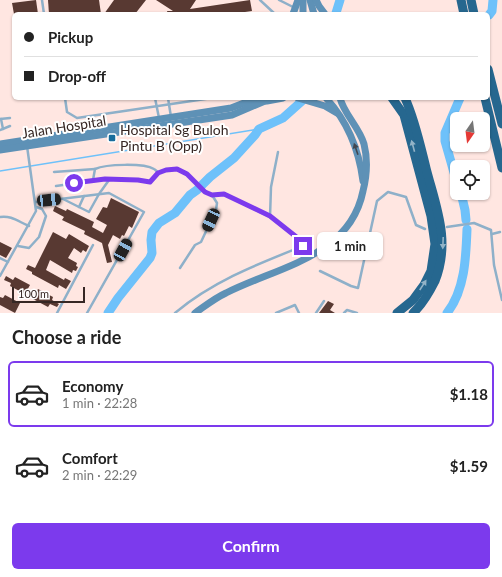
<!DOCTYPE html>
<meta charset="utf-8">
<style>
:root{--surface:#fff;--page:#f2f2f2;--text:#222;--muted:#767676;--line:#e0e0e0;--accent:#7c3aed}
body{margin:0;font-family:Lato,sans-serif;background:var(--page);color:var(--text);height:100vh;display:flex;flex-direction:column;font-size:15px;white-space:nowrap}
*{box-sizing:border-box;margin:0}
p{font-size:13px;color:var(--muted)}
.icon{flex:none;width:22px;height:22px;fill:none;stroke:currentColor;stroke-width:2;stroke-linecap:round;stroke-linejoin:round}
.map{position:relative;height:313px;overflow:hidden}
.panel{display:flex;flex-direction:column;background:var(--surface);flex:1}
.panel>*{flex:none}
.top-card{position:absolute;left:12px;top:12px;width:478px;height:88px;border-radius:6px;box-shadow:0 1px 3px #0004;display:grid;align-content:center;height:88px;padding:0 12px;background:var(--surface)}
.needle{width:26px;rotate:194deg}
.fabs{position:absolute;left:450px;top:112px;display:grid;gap:8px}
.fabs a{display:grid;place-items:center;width:40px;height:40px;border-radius:6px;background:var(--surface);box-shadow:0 1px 3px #0004;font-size:20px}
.scale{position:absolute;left:12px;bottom:10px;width:73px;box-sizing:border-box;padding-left:4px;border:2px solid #362724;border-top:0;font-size:11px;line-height:14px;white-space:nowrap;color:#362724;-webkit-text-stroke:3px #fff;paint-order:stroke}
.end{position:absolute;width:18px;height:18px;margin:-9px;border:5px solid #7c3aed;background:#fff;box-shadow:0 0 0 2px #fff}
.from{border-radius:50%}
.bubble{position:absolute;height:28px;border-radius:6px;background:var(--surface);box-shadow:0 1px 3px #0004;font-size:13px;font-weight:700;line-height:28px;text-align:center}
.car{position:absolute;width:12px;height:24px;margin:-12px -6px;border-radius:5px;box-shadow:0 0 3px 1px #0007;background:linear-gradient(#222 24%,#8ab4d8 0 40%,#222 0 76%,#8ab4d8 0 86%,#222 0)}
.top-card b{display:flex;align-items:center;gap:14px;height:38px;font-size:15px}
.top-card b+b{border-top:1px solid var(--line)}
.top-card i{width:10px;height:10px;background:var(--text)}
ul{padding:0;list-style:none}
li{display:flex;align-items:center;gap:12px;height:66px;margin:0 8px 6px;padding:0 4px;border:2px solid transparent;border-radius:6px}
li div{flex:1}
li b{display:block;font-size:15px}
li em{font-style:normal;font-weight:700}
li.current{border-color:var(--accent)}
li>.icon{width:36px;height:36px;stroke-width:1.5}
h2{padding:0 12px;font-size:18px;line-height:48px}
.cta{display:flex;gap:8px;margin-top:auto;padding:8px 12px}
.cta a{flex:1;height:46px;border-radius:6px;background:var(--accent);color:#fff;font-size:16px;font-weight:700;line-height:46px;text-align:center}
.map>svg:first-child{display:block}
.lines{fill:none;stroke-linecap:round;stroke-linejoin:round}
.stream{stroke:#6ec1fa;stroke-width:1.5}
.river{stroke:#6ec1fa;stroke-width:9}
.building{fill:#583932}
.lane{stroke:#8eb0c9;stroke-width:2.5}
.secondary{stroke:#5e91b6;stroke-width:7}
.highway{stroke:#26678f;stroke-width:9}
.oneway{fill:#92b3c7}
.oneway2{fill:#424750}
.route{stroke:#7c3aed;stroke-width:5}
.poi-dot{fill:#176c9c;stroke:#fff;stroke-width:1.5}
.labels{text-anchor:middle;stroke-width:4;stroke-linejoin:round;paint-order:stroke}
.street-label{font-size:14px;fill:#362724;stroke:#fff}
.poi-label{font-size:14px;fill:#362724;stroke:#fff;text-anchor:start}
</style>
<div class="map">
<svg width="502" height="313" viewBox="0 0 502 313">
<rect width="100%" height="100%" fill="#ffe6e1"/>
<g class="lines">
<path class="stream" d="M0,171L259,129"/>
<g class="river">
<path d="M336,13L340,0"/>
<path d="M489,15L492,11L493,0"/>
<path d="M457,183L445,141V133L460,98"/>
<path d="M461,193L465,210L466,220"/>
<path d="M108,313L118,298L150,258L152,253L151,240L152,232L159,223L175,213L190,195L197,190L210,177L234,158L255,135L259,129L283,118L302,101"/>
<path d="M447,313C465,290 466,257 467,229"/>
</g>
</g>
<g class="building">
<path d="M36,0L38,14H14L12,3Z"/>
<path d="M48,0H99L101,14H49Z"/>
<path d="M114,0H146L135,14H104Z"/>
<path d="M156,0H196L190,9L250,0L252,11L245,12L246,14H168L167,11H173Z"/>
<path d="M111,198L139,212L132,228L129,226L124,236L122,235L120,239L113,235L108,245L112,262L107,263L102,243L84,234L85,231L62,220L64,217L53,211L55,206L66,211L67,209L94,222L92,227L103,233L107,225L96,219L103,207L107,208Z"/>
<path d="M53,232L66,239L69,234L89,246L86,252L83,250L81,253L74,248L68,258L77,263L76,266L78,267L76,271L73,270L72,273L50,260L46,270L64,280L65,278L71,281L66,289L59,285L58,288L32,274V272L26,269L28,265L35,268Z"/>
<path d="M0,242L12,248L6,258L0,255Z"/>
<path d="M6,276L13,280L15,277L30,285L25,294L10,286L11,283L4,280Z"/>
<path d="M38,289L53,297L52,300L59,304L57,307L50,304L48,307L33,299Z"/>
<path d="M5,295L20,303L15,313L0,305V297L3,298Z"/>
<path d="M328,301L334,304L330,310L335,313H319Z"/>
</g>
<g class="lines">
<g class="lane">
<path d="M42,0L44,14"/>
<path d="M260,0L275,14"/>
<path d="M279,0L295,8"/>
<path d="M65,98L67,112L77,118L212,98"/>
<path d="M155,98L159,118"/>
<path d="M168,98L171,117"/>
<path d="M0,119L10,118"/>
<path d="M1,119L3,129"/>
<path d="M0,130L10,126"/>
<path d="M54,172L95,169"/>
<path d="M93,180L95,169C106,164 144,163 154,169C156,170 157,172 159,173"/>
<path d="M56,186L105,179L138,180L150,182L159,173L166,170L177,169L187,174L205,192L212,195L224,194L270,217L304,243L303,246C258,264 213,281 175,313"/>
<path d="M63,199L89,212L99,194L109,180"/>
<path d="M36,202L109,193L144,212L87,313"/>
<path d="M79,207L84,196"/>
<path d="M0,217C11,215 19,222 29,226"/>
<path d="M270,217L271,187L278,152"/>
<path d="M447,227L474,223L491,230L494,265L502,300"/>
<path d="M492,234L500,232"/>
<path d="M18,246L29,248L39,237L46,216L42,209L36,207"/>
<path d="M0,258L8,262"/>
<path d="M180,268L195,245L201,242L216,210L217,203L212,195"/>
<path d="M320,271L351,286L358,288L377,201L388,192L406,197L416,225L425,229"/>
<path d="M0,276L36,211L27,146"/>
<path d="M57,313L93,245"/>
<path d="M276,313L295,305L299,313"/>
<path d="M316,313L324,301"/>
<path d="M344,313L347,310L357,313"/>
</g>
<g class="secondary">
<path d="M310,0L314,14"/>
<path d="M316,0L319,6L325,14"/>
<path d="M293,14L298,0"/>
<path d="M303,14V0"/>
<path d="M298,98L325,106L337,113"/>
<path d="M326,98C348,122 359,150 363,181"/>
<path d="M267,101L283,98"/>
<path d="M0,144L231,108L257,98"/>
<path d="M0,150L232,115L272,98"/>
<path d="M195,313C205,306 215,298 226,293C277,267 350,257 363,191C367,175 368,160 364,144C359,127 344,114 340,98"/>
</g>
<g class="highway">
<path d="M461,0L464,14"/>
<path d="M471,0L474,14"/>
<path d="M488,69L502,124"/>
<path d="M392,98L404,115L431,216L435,244L431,271L424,285L413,300L397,313"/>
<path d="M405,98C415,120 420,144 426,168C436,207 451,241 435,281C429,293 423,304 413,313"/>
<path d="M485,98L502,168"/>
</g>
</g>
<defs><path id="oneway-solid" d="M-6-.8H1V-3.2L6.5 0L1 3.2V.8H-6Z"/></defs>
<g class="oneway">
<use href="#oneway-solid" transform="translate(413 146) rotate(-105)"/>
<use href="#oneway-solid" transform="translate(443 243) rotate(92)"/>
<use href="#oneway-solid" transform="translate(423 285) rotate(-57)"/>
</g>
<use class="oneway2" href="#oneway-solid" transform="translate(356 149) rotate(-109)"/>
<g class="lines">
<path class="route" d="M74,183L105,179L138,180L150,182L158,173L166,170L177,169L187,174L205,192L212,195L224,194L270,216L304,243L303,246"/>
</g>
<rect class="poi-dot" x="108" y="134" width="8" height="8" rx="2"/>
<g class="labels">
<g class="street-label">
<text transform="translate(64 127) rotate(-9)" y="5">Jalan Hospital</text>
</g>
<g class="poi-label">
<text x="120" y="135">Hospital Sg Buloh<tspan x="120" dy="16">Pintu B (Opp)</tspan></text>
</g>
</g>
</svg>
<div class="fabs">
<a><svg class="needle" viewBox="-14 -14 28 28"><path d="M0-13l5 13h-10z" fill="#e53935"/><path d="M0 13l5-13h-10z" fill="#767676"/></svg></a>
<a><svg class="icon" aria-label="locate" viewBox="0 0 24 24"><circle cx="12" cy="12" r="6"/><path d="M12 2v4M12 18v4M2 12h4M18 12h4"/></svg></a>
</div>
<div class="scale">100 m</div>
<i class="end from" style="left:74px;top:183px"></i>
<i class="end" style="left:303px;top:246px"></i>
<div class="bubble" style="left:317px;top:232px;width:66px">1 min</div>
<i class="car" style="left:49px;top:200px;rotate:84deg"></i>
<i class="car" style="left:211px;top:220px;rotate:205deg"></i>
<i class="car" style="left:123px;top:250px;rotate:29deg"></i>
<div class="top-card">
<b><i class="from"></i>Pickup</b>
<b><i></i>Drop-off</b>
</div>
</div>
<section class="panel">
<h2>Choose a ride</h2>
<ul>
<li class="current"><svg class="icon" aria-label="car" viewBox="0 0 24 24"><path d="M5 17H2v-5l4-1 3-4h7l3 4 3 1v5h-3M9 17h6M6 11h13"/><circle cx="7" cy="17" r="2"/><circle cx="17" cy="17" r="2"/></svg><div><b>Economy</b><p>1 min · 22:28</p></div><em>$1.18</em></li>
<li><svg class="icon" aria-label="car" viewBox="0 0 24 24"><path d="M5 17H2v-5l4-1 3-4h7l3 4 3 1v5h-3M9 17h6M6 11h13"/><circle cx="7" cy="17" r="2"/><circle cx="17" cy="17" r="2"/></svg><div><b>Comfort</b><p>2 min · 22:29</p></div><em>$1.59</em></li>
</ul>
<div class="cta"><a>Confirm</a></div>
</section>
